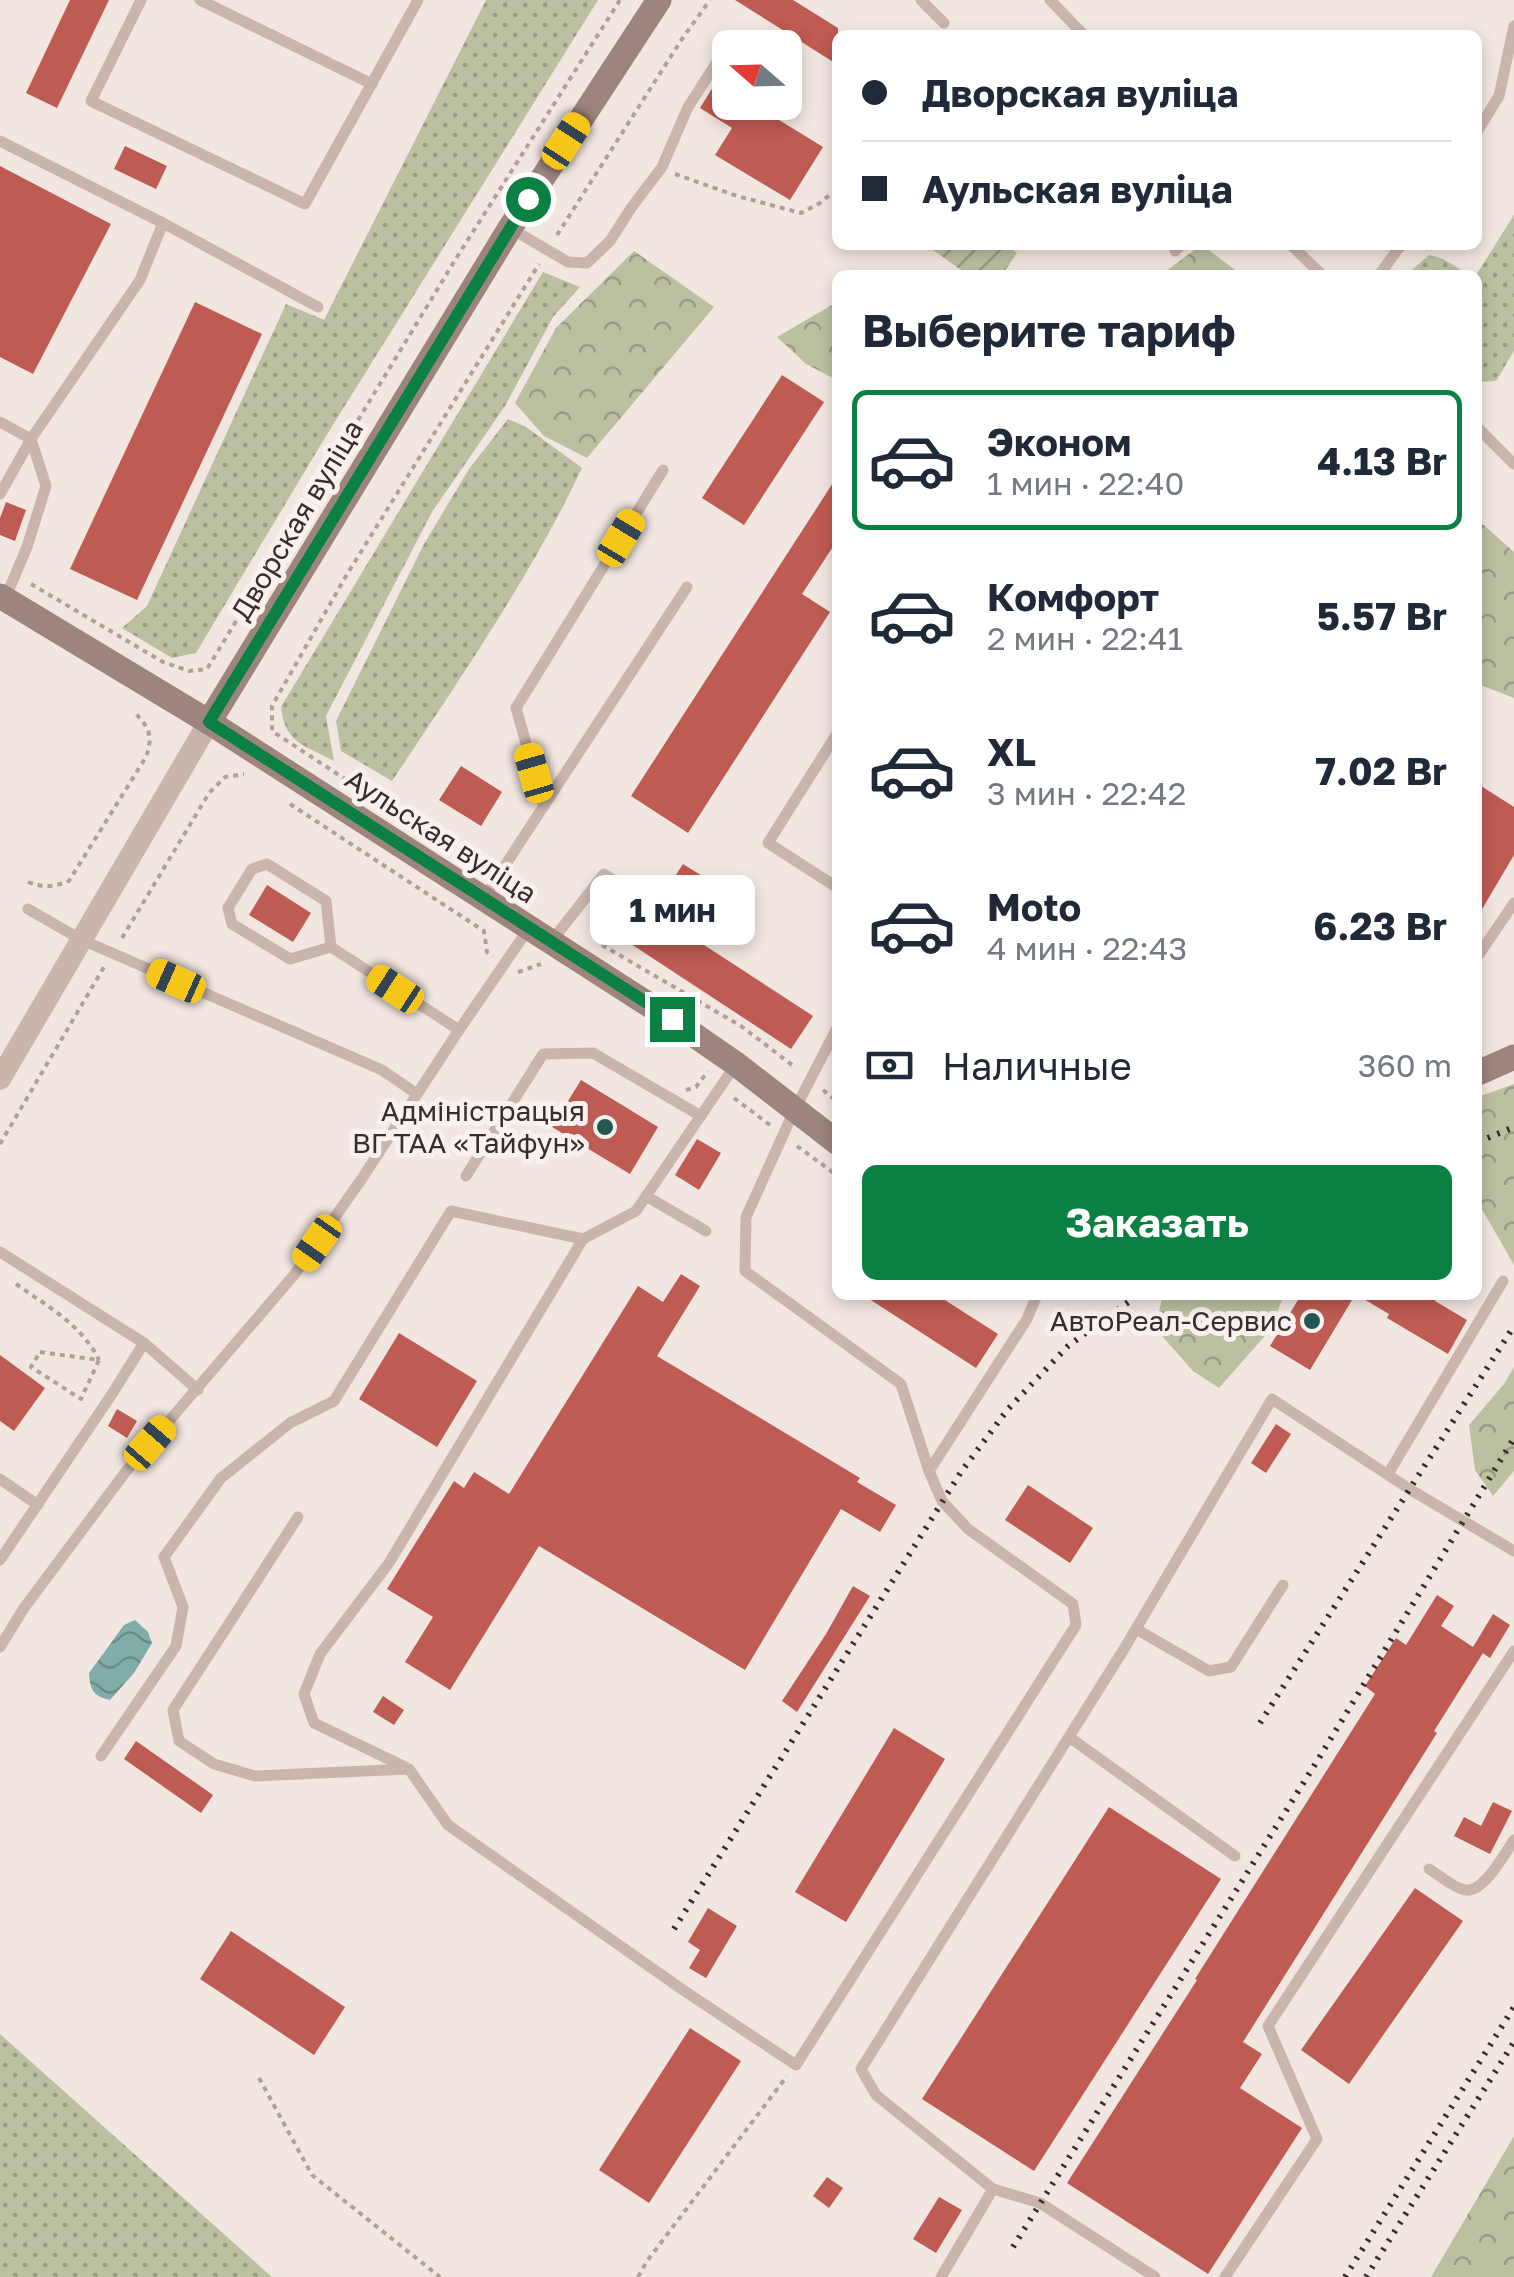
<!DOCTYPE html>
<html lang="ru">
<meta charset="utf-8">
<style>
:root{--surface:#fff;--page:#f6f6f7;--text:#1f2937;--muted:#747a83;--line:#e0e1e3;--accent:#0b8043}
body{margin:0;font-family:"Golos Text",sans-serif;background:var(--page);color:var(--text);height:100vh;display:flex;flex-direction:column;font-size:38px;white-space:nowrap}
*{box-sizing:border-box;margin:0}
p{font-size:32px;color:var(--muted)}
.icon{flex:none;width:55px;height:55px;fill:none;stroke:currentColor;stroke-width:2;stroke-linecap:round;stroke-linejoin:round}
.map{position:relative;flex:1;overflow:hidden}
.panel{position:absolute;left:832px;top:270px;width:650px;height:1030px;display:flex;flex-direction:column;background:var(--surface);border-radius:15px;box-shadow:0 5px 15px #0003}
.panel>*{flex:none}
.hud{position:absolute;left:832px;top:30px;width:650px;height:220px;border-radius:15px;box-shadow:0 5px 15px #0003;display:grid;align-content:center;height:220px;padding:0 30px;background:var(--surface)}
.needle{width:65px;rotate:290deg}
.controls{position:absolute;left:712px;top:30px;display:grid;gap:20px}
.controls a{display:grid;place-items:center;width:90px;height:90px;border-radius:15px;background:var(--surface);box-shadow:0 5px 15px #0003;font-size:50px}
.end{position:absolute;width:45px;height:45px;margin:-22px;border:12px solid #0b8043;background:#fff;box-shadow:0 0 0 5px #fff}
.from{border-radius:50%}
.bubble{position:absolute;height:70px;border-radius:15px;background:var(--surface);box-shadow:0 5px 15px #0003;font-size:32px;font-weight:700;line-height:70px;text-align:center}
.car{position:absolute;width:30px;height:60px;margin:-30px -15px;border-radius:12px;box-shadow:0 0 8px 2px #0007;background:linear-gradient(#f5c518 24%,#345 0 40%,#f5c518 0 76%,#345 0 86%,#f5c518 0)}
.hud b{display:flex;align-items:center;gap:35px;height:95px;font-size:38px}
.hud b+b{border-top:2px solid var(--line)}
.hud i{width:25px;height:25px;background:var(--text)}
ul{padding:0;list-style:none}
li{display:flex;align-items:center;gap:30px;height:140px;margin:0 20px 15px;padding:0 10px;border:5px solid transparent;border-radius:15px}
li div{flex:1}
li b{display:block;font-size:38px}
li em{font-style:normal;font-weight:700}
li.on{border-color:var(--accent)}
li>.icon{width:90px;height:90px;stroke-width:1.5}
h2{padding:0 30px;font-size:45px;line-height:120px}
.pay{display:flex;align-items:center;gap:25px;height:110px;padding:0 30px;font-size:38px}
.pay p{margin-inline-start:auto}
.button{display:flex;gap:20px;margin-top:auto;padding:20px 30px}
.button a{flex:1;height:115px;border-radius:15px;background:var(--accent);color:#fff;font-size:40px;font-weight:700;line-height:115px;text-align:center}
.map>svg:first-child{display:block}
.grass{fill:url(#grass-dots)}
.forest{fill:url(#forest-crowns)}
.garden{fill:url(#garden-furrows)}
.water{fill:url(#water-waves)}
.building{fill:#be5b52}
.lines{fill:none;stroke-linecap:round;stroke-linejoin:round}
.path{stroke:#b59f97;stroke-width:4;stroke-dasharray:5 5;stroke-linecap:butt}
.lane{stroke:#c9b5ac;stroke-width:11}
.street{stroke:#c9b5ac;stroke-width:22}
.secondary{stroke:#9d847e;stroke-width:25}
.rail{stroke:#382d2b;stroke-width:6;stroke-dasharray:2.5 8;stroke-linecap:butt}
.route{stroke:#0b8043;stroke-width:12}
.poi-dot{fill:#235753;stroke:#f9f1ed;stroke-width:4}
.labels{text-anchor:middle;stroke-width:10;stroke-linejoin:round;paint-order:stroke}
.street-label{font-size:28px;fill:#382d2b;stroke:#f9f1ed}
.poi-label{font-size:28px;fill:#382d2b;stroke:#f9f1ed;text-anchor:end}
</style>
<div class="map">
<svg width="1514" height="2277" viewBox="0 0 1514 2277">
<defs>
<pattern id="grass-dots" width="8" height="8" patternUnits="userSpaceOnUse" patternTransform="scale(2.5)"><rect width="8" height="8" fill="#bbc0a1"/><path d="M2 2h.1M6 6h.1" fill="none" stroke="#999c83" stroke-width="1.8" stroke-linecap="round"/></pattern>
<pattern id="forest-crowns" width="20" height="18" patternUnits="userSpaceOnUse" patternTransform="scale(2.5)"><rect width="20" height="18" fill="#bbc0a1"/><path d="M2 6a3 3 0 1 1 6 0M12 15a3 3 0 1 1 6 0" fill="none" stroke="#999c83"/></pattern>
<pattern id="garden-furrows" width="10" height="10" patternUnits="userSpaceOnUse" patternTransform="scale(2.5)"><rect width="10" height="10" fill="#bbc0a1"/><path d="M-1 1l2-2M0 10L10 0M9 11l2-2" fill="none" stroke="#999c83"/></pattern>
<pattern id="water-waves" width="16" height="10" patternUnits="userSpaceOnUse" patternTransform="scale(2.5)"><rect width="16" height="10" fill="#81ada8"/><path d="M0 5q4-4 8 0t8 0" fill="none" stroke="#6b8d89"/></pattern>
</defs>
<rect width="100%" height="100%" fill="#f2e7e0"/>
<g class="grass">
<path d="M486,0H598L326,436L196,653L172,658L122,628L147,606L286,304L324,320Z"/>
<path d="M1514,215V351L1496,381L1478,382V275H1476Z"/>
<path d="M1429,255L1443,259L1470,275H1406Z"/>
<path d="M543,272L580,287L553,317L505,406L432,512L326,716L334,761C305,745 285,744 281,707Z"/>
<path d="M508,419L526,427L582,468C530,578 459,680 392,781L341,751L336,721L424,544L469,469Z"/>
<path d="M0,2034L272,2277H0Z"/>
</g>
<g class="forest">
<path d="M1201,245H1202L1242,275H1161Z"/>
<path d="M634,251L714,307L587,458L544,436L515,403L556,328Z"/>
<path d="M837,302V380L806,364L777,337Z"/>
<path d="M1478,520L1514,552V698L1478,684Z"/>
<path d="M1514,1084V1265L1483,1211L1478,1209V1097Z"/>
<path d="M1163,1295H1284L1270,1330L1219,1388L1193,1371L1155,1328Z"/>
<path d="M1514,1367V1471L1493,1496L1475,1470L1469,1425L1504,1384Z"/>
<path d="M1514,2136V2277H1431Z"/>
</g>
<path class="garden" d="M926,245H1006L1017,253L1002,275H968Z"/>
<path class="water" d="M135,1620L148,1632L152,1643L134,1673L110,1700C93,1696 90,1690 89,1673L124,1625Z"/>
<g class="building">
<path d="M70,0H109L57,108L26,93Z"/>
<path d="M735,0H793L838,28V65Z"/>
<path d="M716,82L730,90V102H750L823,147L790,200L715,155L732,128L700,108Z"/>
<path d="M125,146L167,166L156,189L114,169Z"/>
<path d="M0,166L111,224L33,374L0,357Z"/>
<path d="M195,302L262,334L137,600L70,569Z"/>
<path d="M782,375L824,402L744,525L702,498Z"/>
<path d="M838,475V539L802,594L830,612L688,833L631,796Z"/>
<path d="M6,502L26,510L15,541L0,535V518Z"/>
<path d="M461,766L502,792L481,826L439,800Z"/>
<path d="M1478,784L1514,807V855L1478,916Z"/>
<path d="M683,864L712,882L681,930L813,1016L791,1049L631,944Z"/>
<path d="M267,885L311,913L293,942L249,915Z"/>
<path d="M581,1080L658,1127L630,1174L552,1127Z"/>
<path d="M697,1139L721,1153L699,1190L675,1175Z"/>
<path d="M681,1274L700,1286L657,1356L860,1478L857,1482L896,1505L880,1532L841,1509L745,1670L539,1546L450,1690L405,1662L433,1617L387,1589L454,1481L464,1488L474,1472L509,1494L638,1286L663,1302Z"/>
<path d="M863,1295H937L998,1334L976,1368Z"/>
<path d="M1301,1295H1355L1310,1370L1270,1346Z"/>
<path d="M1357,1295H1439L1435,1301L1467,1320L1448,1354L1387,1318L1389,1314Z"/>
<path d="M399,1333L477,1381L437,1447L359,1399Z"/>
<path d="M0,1355L45,1388L14,1431L0,1421Z"/>
<path d="M117,1409L137,1421L127,1438L108,1426Z"/>
<path d="M1276,1424L1291,1434L1266,1473L1251,1463Z"/>
<path d="M1028,1485L1093,1528L1070,1563L1005,1520Z"/>
<path d="M853,1586L870,1596L797,1712L782,1701L826,1634Z"/>
<path d="M1437,1595L1454,1606L1441,1626L1473,1647L1493,1614L1510,1625L1490,1658L1478,1650L1483,1653L1434,1731L1437,1733L1243,2042L1262,2054L1240,2088L1302,2128L1208,2274L1067,2183L1197,1980L1195,1979L1375,1694L1365,1686L1396,1638L1406,1645Z"/>
<path d="M383,1696L404,1710L394,1725L373,1712Z"/>
<path d="M894,1728L945,1759L846,1922L795,1892Z"/>
<path d="M136,1741L213,1795L201,1813L124,1759Z"/>
<path d="M1493,1802L1512,1811L1490,1854L1454,1836L1464,1817L1481,1826Z"/>
<path d="M1109,1807L1221,1879L1034,2171L922,2099Z"/>
<path d="M1415,1888L1463,1921L1349,2084L1301,2050Z"/>
<path d="M708,1908L737,1926L706,1978L689,1968L700,1950L688,1942Z"/>
<path d="M231,1931L345,2007L314,2055L200,1979Z"/>
<path d="M690,2028L741,2061L649,2203L599,2170Z"/>
<path d="M827,2177L843,2188L829,2208L813,2196Z"/>
<path d="M939,2197L962,2210L936,2253L913,2239Z"/>
</g>
<g class="lines">
<g class="path">
<path d="M675,174L737,196L801,213L820,203L838,188"/>
<path d="M557,235L682,39L710,0"/>
<path d="M31,584L163,662L189,671L207,669L457,257L620,0"/>
<path d="M380,802L272,731V706L346,576L539,264"/>
<path d="M290,804L484,931L487,952L493,956"/>
<path d="M28,882C43,888 54,887 69,881L146,757C153,737 150,728 135,713"/>
<path d="M122,938L209,793L225,777L244,774"/>
<path d="M602,945L741,1026L796,1068"/>
<path d="M518,972L541,964"/>
<path d="M686,1090L696,1087L708,1071"/>
<path d="M823,1090L838,1102"/>
<path d="M734,1098L770,1125"/>
<path d="M0,1144L104,967"/>
<path d="M797,1146L838,1176"/>
<path d="M16,1284C47,1306 82,1325 99,1360"/>
<path d="M40,1352L99,1360L81,1399L31,1367Z"/>
<path d="M259,2078L312,2175L440,2277"/>
<path d="M638,2277L647,2261L787,2076"/>
</g>
<g class="lane">
<path d="M141,0L91,101L305,204L418,0"/>
<path d="M200,0L372,84"/>
<path d="M921,0L944,23"/>
<path d="M1050,0L1084,35"/>
<path d="M785,78L795,85"/>
<path d="M1478,130L1499,96L1514,26"/>
<path d="M0,141L163,223L140,280L31,439L0,422"/>
<path d="M163,223L318,307"/>
<path d="M510,228L568,262L587,263L610,241L631,208L662,167L688,107L730,42L739,48"/>
<path d="M1291,245L1322,275"/>
<path d="M1175,251L1181,245"/>
<path d="M1379,275L1401,245"/>
<path d="M1478,428L1514,464"/>
<path d="M0,494L31,439"/>
<path d="M5,599L27,547L46,486L31,439"/>
<path d="M838,732L768,843L838,888"/>
<path d="M544,806L516,708L663,470"/>
<path d="M483,899L687,587"/>
<path d="M28,909L82,940L382,1070L417,1094"/>
<path d="M551,942L604,874L633,893"/>
<path d="M331,947L326,901L267,864L252,869L228,908L232,924L290,959L331,947L459,1030"/>
<path d="M1478,956L1514,903"/>
<path d="M466,1176L543,1054L593,1053L701,1116"/>
<path d="M646,1196L706,1231"/>
<path d="M0,1252L144,1343L198,1390"/>
<path d="M929,1471L1027,1319L1037,1295"/>
<path d="M1388,1474L1503,1281"/>
<path d="M0,1479L38,1505"/>
<path d="M298,1517L173,1710L179,1741L214,1764L255,1776L409,1769L448,1825L683,1990L796,2065L1076,1625L1073,1604L968,1529L942,1501L929,1471L901,1384L745,1271L746,1217L794,1111L838,1026"/>
<path d="M0,1560L112,1394L144,1343"/>
<path d="M1136,1629L1209,1671L1231,1667L1283,1585"/>
<path d="M0,1647L24,1608L127,1470L294,1275L361,1180L459,1030L529,928"/>
<path d="M1069,1737L1235,1856"/>
<path d="M101,1756L176,1646L183,1607L164,1557L221,1478L290,1423L334,1401L451,1211L583,1239"/>
<path d="M405,1767L314,1723L304,1694L320,1654L389,1563L583,1239L636,1211L736,1064"/>
<path d="M1429,1869C1439,1875 1454,1888 1465,1890C1483,1894 1505,1853 1514,1840"/>
<path d="M993,2189L1040,2203L1155,2277"/>
<path d="M941,2277L993,2189L876,2095L861,2069L1124,1649L1272,1399L1411,1490L1514,1551"/>
<path d="M1225,2277L1317,2139L1268,2026L1514,1651"/>
</g>
<path class="street" d="M0,1079L209,722"/>
<g class="secondary">
<path d="M0,596L209,722L671,1019L736,1064L838,1143"/>
<path d="M209,722L510,228L659,0"/>
<path d="M1478,1073L1514,1057"/>
</g>
<g class="rail">
<path d="M1478,1142L1514,1127"/>
<path d="M1260,1723L1514,1326"/>
<path d="M674,1929L961,1472L1008,1409L1068,1346L1138,1295"/>
<path d="M1013,2247L1319,1758L1514,1438"/>
<path d="M1345,2277L1514,2007"/>
<path d="M1366,2277L1514,2042"/>
</g>
</g>
<g class="lines">
<path class="route" d="M528,199L209,722L672,1019"/>
</g>
<g class="poi-dot">
<circle cx="605" cy="1127" r="10"/>
<circle cx="1312" cy="1321" r="10"/>
</g>
<g class="labels">
<g class="street-label">
<text transform="translate(297 520) rotate(-59)" y="10">Дворская вуліца</text>
<text transform="translate(441 836) rotate(33)" y="10">Аульская вуліца</text>
</g>
<g class="poi-label">
<text x="585" y="1121">Адміністрацыя<tspan x="585" dy="32">ВГ ТАА «Тайфун»</tspan></text>
<text x="1292" y="1331">АвтоРеал-Сервис</text>
</g>
</g>
</svg>
<div class="controls">
<a><svg class="needle" viewBox="-14 -14 28 28"><path d="M0-13l5 13h-10z" fill="#e53935"/><path d="M0 13l5-13h-10z" fill="#747a83"/></svg></a>
</div>
<i class="end from" style="left:528px;top:199px"></i>
<i class="end" style="left:672px;top:1019px"></i>
<div class="bubble" style="left:590px;top:875px;width:165px">1 мин</div>
<i class="car" style="left:566px;top:141px;rotate:33deg"></i>
<i class="car" style="left:621px;top:538px;rotate:31deg"></i>
<i class="car" style="left:534px;top:773px;rotate:344deg"></i>
<i class="car" style="left:176px;top:981px;rotate:294deg"></i>
<i class="car" style="left:395px;top:989px;rotate:303deg"></i>
<i class="car" style="left:317px;top:1243px;rotate:215deg"></i>
<i class="car" style="left:150px;top:1443px;rotate:41deg"></i>
<div class="hud">
<b><i class="from"></i>Дворская вуліца</b>
<b><i></i>Аульская вуліца</b>
</div>
<section class="panel">
<h2>Выберите тариф</h2>
<ul>
<li class="on"><svg class="icon" aria-label="car" viewBox="0 0 24 24"><path d="M5 17H2v-5l4-1 3-4h7l3 4 3 1v5h-3M9 17h6M6 11h13"/><circle cx="7" cy="17" r="2"/><circle cx="17" cy="17" r="2"/></svg><div><b>Эконом</b><p>1 мин · 22:40</p></div><em>4.13 Br</em></li>
<li><svg class="icon" aria-label="car" viewBox="0 0 24 24"><path d="M5 17H2v-5l4-1 3-4h7l3 4 3 1v5h-3M9 17h6M6 11h13"/><circle cx="7" cy="17" r="2"/><circle cx="17" cy="17" r="2"/></svg><div><b>Комфорт</b><p>2 мин · 22:41</p></div><em>5.57 Br</em></li>
<li><svg class="icon" aria-label="car" viewBox="0 0 24 24"><path d="M5 17H2v-5l4-1 3-4h7l3 4 3 1v5h-3M9 17h6M6 11h13"/><circle cx="7" cy="17" r="2"/><circle cx="17" cy="17" r="2"/></svg><div><b>XL</b><p>3 мин · 22:42</p></div><em>7.02 Br</em></li>
<li><svg class="icon" aria-label="car" viewBox="0 0 24 24"><path d="M5 17H2v-5l4-1 3-4h7l3 4 3 1v5h-3M9 17h6M6 11h13"/><circle cx="7" cy="17" r="2"/><circle cx="17" cy="17" r="2"/></svg><div><b>Moto</b><p>4 мин · 22:43</p></div><em>6.23 Br</em></li>
</ul>
<div class="pay"><svg class="icon" aria-label="cash" viewBox="0 0 24 24"><path d="M3 7h18v10H3z"/><circle cx="12" cy="12" r="2"/></svg>Наличные<p>360 m</p></div>
<div class="button"><a>Заказать</a></div>
</section>
</div>
